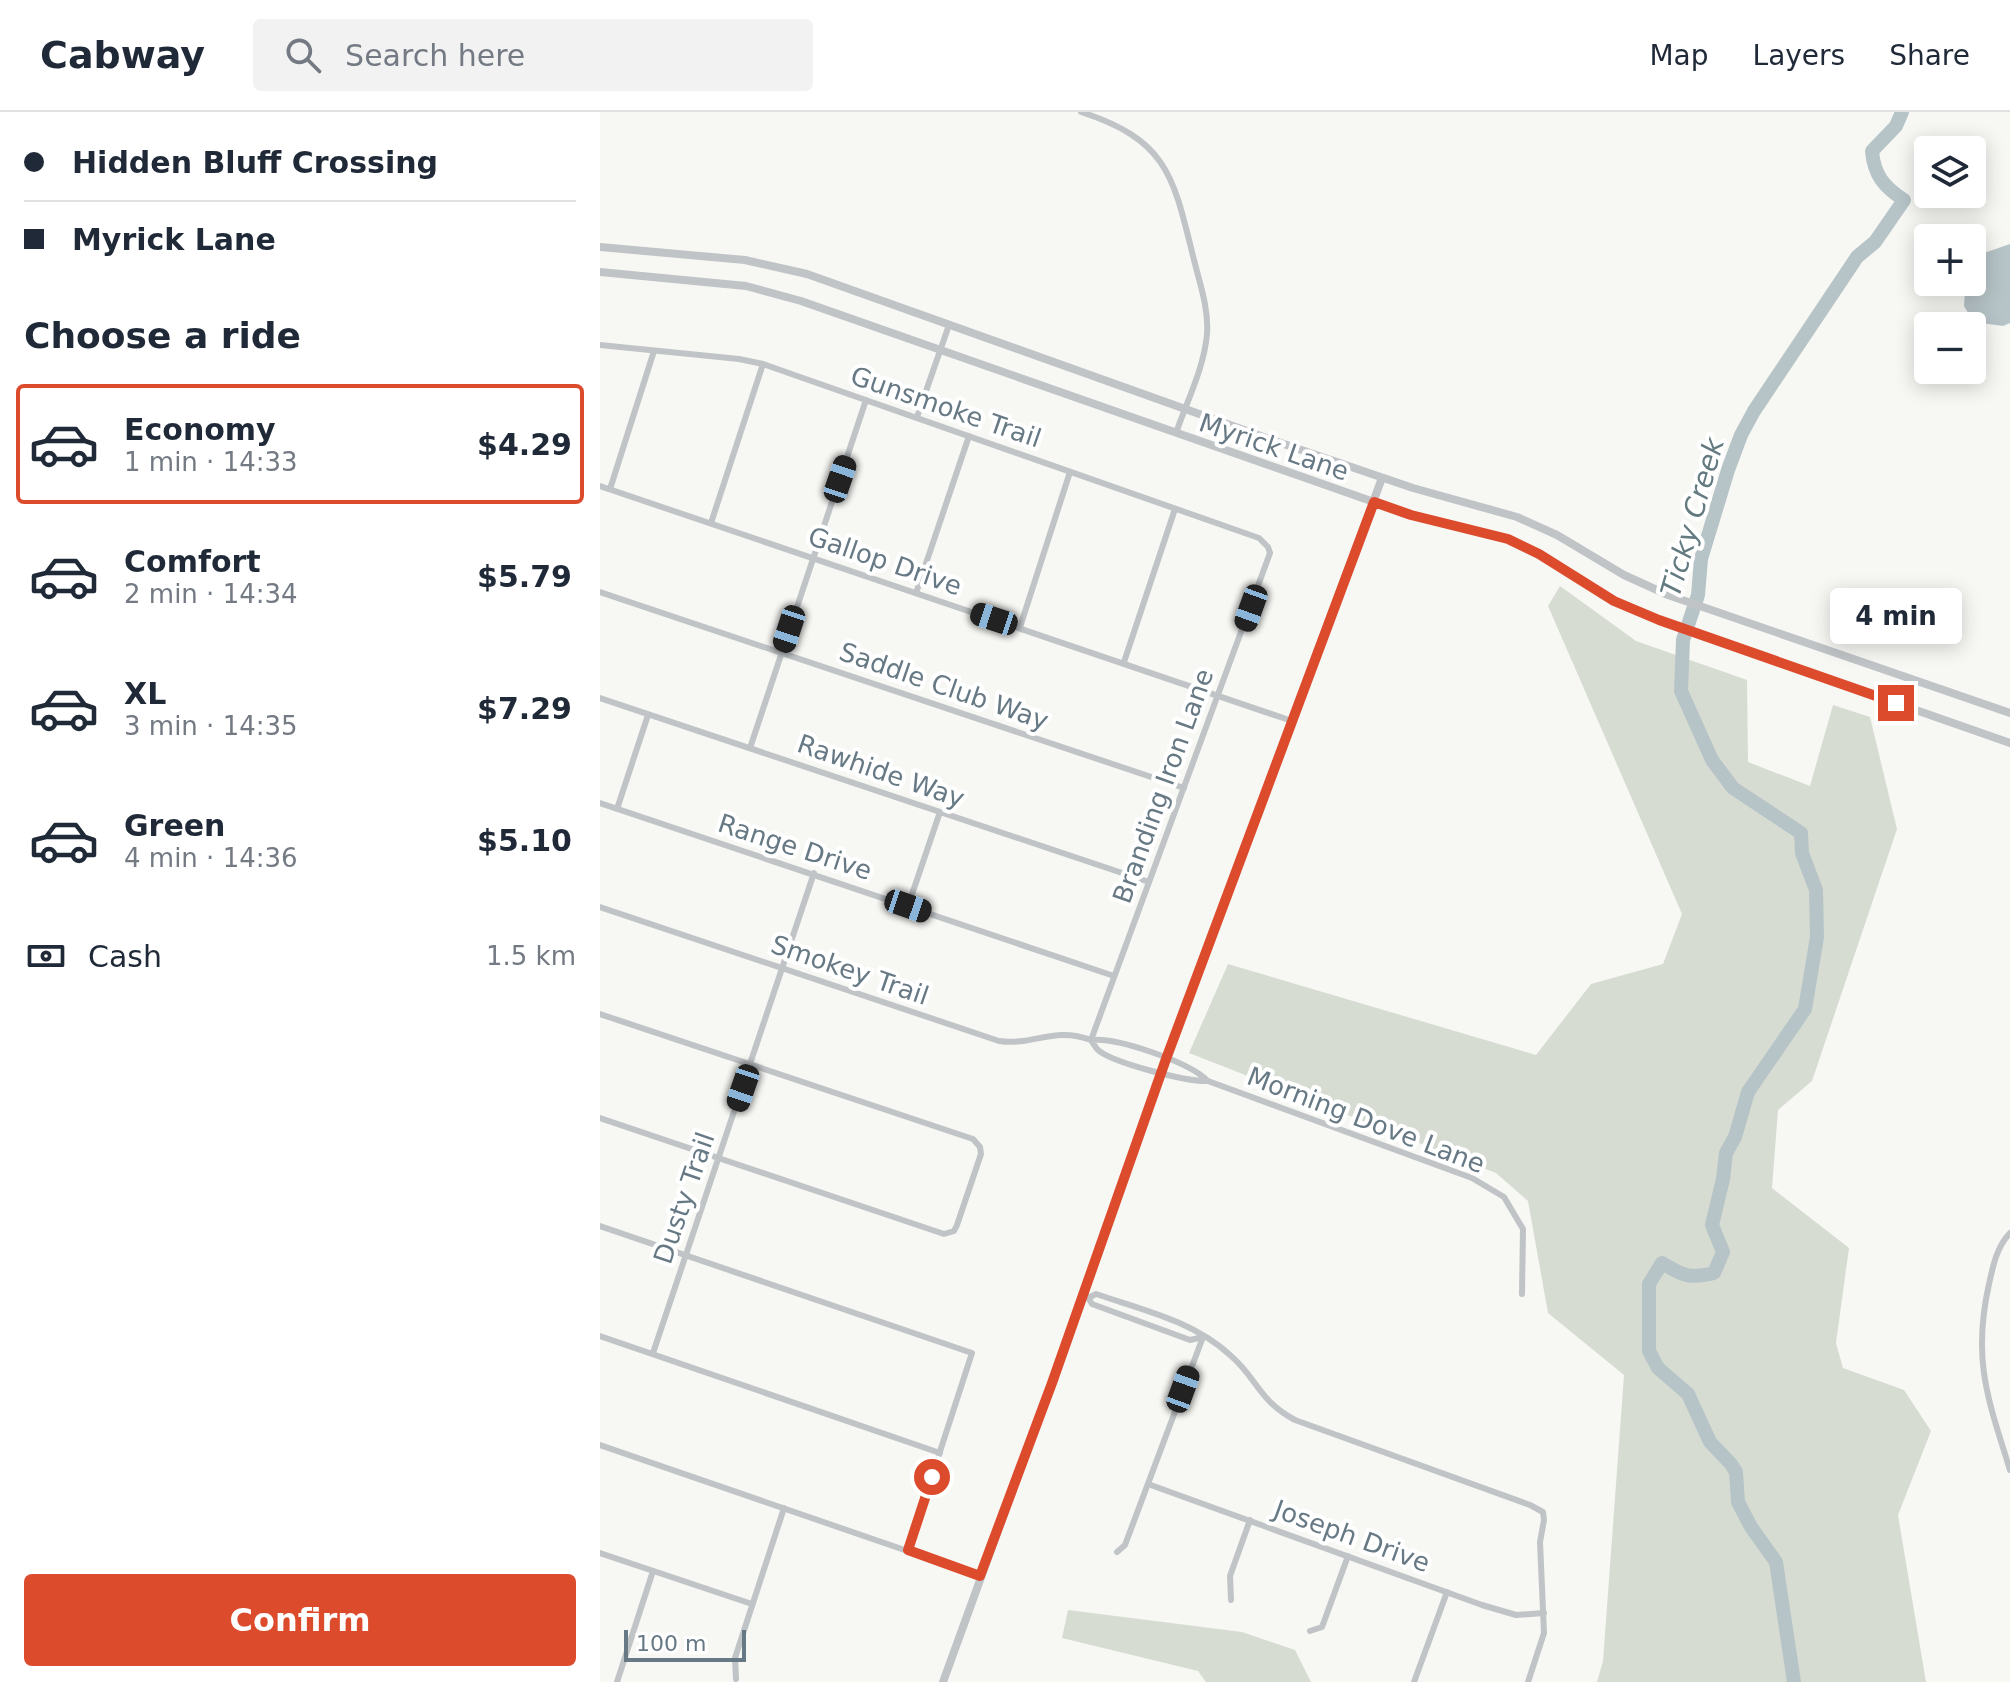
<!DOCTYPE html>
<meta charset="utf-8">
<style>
:root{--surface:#fff;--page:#f2f2f3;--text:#1f2937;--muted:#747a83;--line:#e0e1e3;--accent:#dd4b2d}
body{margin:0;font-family:"DejaVu Sans",sans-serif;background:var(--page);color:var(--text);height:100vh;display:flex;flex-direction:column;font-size:30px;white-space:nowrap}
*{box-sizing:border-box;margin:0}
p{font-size:26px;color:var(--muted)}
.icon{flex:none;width:44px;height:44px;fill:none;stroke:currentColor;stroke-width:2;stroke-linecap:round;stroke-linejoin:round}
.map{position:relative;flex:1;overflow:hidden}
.sheet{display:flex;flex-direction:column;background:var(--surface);width:600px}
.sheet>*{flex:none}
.banner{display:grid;align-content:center;height:176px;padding:0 24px;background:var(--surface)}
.fabs{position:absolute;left:1314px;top:24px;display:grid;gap:16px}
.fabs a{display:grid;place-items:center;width:72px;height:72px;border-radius:8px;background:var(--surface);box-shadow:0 4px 20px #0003;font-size:40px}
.scale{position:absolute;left:24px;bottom:20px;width:122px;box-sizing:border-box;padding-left:8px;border:4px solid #677984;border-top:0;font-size:22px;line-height:28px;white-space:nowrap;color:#677984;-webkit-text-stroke:6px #fff;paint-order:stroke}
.end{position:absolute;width:36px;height:36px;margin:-18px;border:10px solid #dd4b2d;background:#fff;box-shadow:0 0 0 4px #fff}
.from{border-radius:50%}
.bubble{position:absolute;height:56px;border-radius:8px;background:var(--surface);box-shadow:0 4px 20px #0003;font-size:26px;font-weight:800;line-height:56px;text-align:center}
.car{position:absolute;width:24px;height:48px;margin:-24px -12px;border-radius:10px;box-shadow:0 0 6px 2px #0007;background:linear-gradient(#222 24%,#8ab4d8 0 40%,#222 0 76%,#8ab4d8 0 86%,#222 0)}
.banner b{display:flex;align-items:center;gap:28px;height:76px;font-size:30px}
.banner b+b{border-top:2px solid var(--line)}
.banner i{width:20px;height:20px;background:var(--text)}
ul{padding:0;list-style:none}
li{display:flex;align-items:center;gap:24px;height:120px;margin:0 16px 12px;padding:0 8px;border:4px solid transparent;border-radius:8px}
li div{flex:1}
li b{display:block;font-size:30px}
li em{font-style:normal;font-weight:800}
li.on{border-color:var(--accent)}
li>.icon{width:72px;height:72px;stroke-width:1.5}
h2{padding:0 24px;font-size:36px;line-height:96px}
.pay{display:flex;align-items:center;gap:20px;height:88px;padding:0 24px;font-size:30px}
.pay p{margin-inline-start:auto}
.primary-button{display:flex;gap:16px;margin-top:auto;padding:16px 24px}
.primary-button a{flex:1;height:92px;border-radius:8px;background:var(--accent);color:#fff;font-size:32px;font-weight:800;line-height:92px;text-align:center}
header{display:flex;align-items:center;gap:48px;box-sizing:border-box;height:112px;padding:0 40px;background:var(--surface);border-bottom:2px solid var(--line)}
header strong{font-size:38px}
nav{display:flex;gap:44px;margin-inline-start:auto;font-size:28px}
.search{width:560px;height:72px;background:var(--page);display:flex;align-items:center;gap:20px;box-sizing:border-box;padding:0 28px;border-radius:8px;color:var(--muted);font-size:30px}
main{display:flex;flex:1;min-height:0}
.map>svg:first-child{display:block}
.green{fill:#d7dcd3}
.water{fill:#b7c4c7}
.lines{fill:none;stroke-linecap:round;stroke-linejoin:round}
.river{stroke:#b7c4c7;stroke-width:14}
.minor{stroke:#c0c4c7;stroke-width:6}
.tertiary{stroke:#c0c4c7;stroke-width:8}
.route{stroke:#dd4b2d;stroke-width:10}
.labels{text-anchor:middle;stroke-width:8;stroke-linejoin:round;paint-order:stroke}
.street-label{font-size:26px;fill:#677984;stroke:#fff}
.water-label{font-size:28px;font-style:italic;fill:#637a80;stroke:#fff}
</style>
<header>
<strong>Cabway</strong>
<div class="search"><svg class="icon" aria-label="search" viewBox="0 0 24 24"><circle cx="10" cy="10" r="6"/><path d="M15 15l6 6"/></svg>Search here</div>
<nav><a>Map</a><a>Layers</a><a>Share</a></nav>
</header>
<main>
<section class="sheet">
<div class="banner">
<b><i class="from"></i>Hidden Bluff Crossing</b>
<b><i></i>Myrick Lane</b>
</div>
<h2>Choose a ride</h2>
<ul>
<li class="on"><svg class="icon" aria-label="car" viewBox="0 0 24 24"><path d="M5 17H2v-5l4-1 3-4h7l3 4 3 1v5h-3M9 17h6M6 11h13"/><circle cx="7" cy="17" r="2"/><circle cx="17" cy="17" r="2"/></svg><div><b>Economy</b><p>1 min · 14:33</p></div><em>$4.29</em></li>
<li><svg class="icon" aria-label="car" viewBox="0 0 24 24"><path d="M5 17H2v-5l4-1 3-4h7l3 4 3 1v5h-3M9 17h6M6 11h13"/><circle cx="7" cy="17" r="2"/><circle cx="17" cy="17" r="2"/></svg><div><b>Comfort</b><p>2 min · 14:34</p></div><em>$5.79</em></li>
<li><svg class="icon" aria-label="car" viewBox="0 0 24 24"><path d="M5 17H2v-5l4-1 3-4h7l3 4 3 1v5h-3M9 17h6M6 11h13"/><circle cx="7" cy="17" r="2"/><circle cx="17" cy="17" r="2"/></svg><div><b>XL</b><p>3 min · 14:35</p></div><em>$7.29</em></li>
<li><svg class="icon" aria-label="car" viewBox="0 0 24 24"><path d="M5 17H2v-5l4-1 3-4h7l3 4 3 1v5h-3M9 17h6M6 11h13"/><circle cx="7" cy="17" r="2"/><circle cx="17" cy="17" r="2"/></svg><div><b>Green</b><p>4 min · 14:36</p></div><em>$5.10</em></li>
</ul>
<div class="pay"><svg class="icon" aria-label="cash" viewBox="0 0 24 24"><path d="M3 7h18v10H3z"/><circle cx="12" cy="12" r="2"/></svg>Cash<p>1.5 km</p></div>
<div class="primary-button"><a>Confirm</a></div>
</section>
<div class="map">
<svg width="1410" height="1570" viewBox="0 0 1410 1570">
<rect width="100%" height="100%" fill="#f7f7f4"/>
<g class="green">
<path d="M960,474L1036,529L1147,568L1148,650L1210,674L1233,593L1270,605L1297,717L1212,969L1178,998L1172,1076L1249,1136L1236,1231L1243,1256L1304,1278L1331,1319L1298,1403L1326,1570H997L1003,1549L1024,1263L948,1201L928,1089L896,1061L589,941L628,852L936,943L991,872L1063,852L1082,802L948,494Z"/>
<path d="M468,1498L642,1520L695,1538L711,1570H606L598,1559L462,1526Z"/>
</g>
<path class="water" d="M1410,132V211L1403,214L1381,211L1370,204L1364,194L1365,179L1372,170L1384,141Z"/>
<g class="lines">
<path class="river" d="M1194,1570L1176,1450L1151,1415L1138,1390L1136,1360L1131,1352L1110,1330L1088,1282L1058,1256L1049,1239V1172L1062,1151C1083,1164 1090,1167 1114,1161L1123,1140L1112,1113L1123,1067L1126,1041L1135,1025L1148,980L1205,897L1217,825L1216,778L1202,741L1201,721L1133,676L1112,648L1081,579L1083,528L1098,483L1101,447L1128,358L1141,323L1154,299L1257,145L1275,130L1304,88C1284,75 1274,63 1272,39L1296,14L1302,0"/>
<g class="minor">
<path d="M481,0C567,28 573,63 593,144C599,169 609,196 607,222C604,256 587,289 576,321"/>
<path d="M0,233L139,247L163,252L659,426L668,435L670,441L491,928C453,914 434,934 399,929L0,795"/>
<path d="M317,305L349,213"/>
<path d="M0,374L692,609"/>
<path d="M10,377L54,239"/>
<path d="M111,411L163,252"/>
<path d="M0,480L584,676"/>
<path d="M316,481L369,324"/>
<path d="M420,515L470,360"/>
<path d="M524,550L575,397"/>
<path d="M0,586L549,770"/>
<path d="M150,636L266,288"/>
<path d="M0,691L514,864"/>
<path d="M17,697L48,603"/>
<path d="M308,794L340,700"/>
<path d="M0,902L373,1027L380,1035L381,1042L357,1113L354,1119L344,1122L0,1006"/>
<path d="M608,969C589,950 517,925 491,928C493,931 495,935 498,938C513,951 587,970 608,969L872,1066L904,1085L923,1117L922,1182"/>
<path d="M0,1114L372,1241L308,1438"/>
<path d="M1410,1121C1397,1134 1393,1154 1389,1172C1372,1248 1388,1287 1410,1358"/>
<path d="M487,1184L492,1192L590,1228L603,1225"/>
<path d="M490,1185L496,1182C543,1198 593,1209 630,1243C658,1267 658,1288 695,1308L930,1393L943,1400L944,1408L940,1430L944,1521L928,1570"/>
<path d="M0,1224L340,1341"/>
<path d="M53,1241L214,761"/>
<path d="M0,1333L380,1464"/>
<path d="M548,1372L882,1493L916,1503L944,1501"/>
<path d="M517,1440L525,1433L603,1225"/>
<path d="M0,1441L152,1492"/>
<path d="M631,1488L630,1464L650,1408"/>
<path d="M710,1519L722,1515L748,1444"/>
<path d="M136,1567L135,1546L184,1396"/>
<path d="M17,1570L53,1459"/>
<path d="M814,1570L847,1480"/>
</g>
<g class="tertiary">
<path d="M0,135L145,148L207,162L675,329L813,376L917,405L957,423L1024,463L1068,483L1410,601"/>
<path d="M0,160L146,174L201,189L811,403L908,427L939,442L1014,489L1059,508L1410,631"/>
<path d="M343,1570L484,1182L566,947L782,366"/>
</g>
</g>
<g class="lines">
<path class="route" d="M332,1365L308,1438L380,1464L452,1271L566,947L774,390L811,403L908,427L939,442L1014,489L1059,508L1296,591"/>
</g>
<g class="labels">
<g class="street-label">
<text transform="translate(346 295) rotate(19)" y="9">Gunsmoke Trail</text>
<text transform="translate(674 335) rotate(19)" y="9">Myrick Lane</text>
<text transform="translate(285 449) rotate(19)" y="9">Gallop Drive</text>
<text transform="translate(344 574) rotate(19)" y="9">Saddle Club Way</text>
<text transform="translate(281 659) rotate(19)" y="9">Rawhide Way</text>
<text transform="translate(563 674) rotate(-70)" y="9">Branding Iron Lane</text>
<text transform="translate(195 735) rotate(18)" y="9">Range Drive</text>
<text transform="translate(250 858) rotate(19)" y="9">Smokey Trail</text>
<text transform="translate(766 1008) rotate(21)" y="9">Morning Dove Lane</text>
<text transform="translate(84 1086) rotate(-71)" y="9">Dusty Trail</text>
<text transform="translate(752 1424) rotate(20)" y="9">Joseph Drive</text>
</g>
<g class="water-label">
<text transform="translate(1092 405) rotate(-74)" y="10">Ticky Creek</text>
</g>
</g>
</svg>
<div class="fabs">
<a><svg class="icon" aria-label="layers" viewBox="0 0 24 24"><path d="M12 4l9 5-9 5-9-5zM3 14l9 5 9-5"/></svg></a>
<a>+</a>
<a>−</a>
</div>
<div class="scale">100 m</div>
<i class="end from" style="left:332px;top:1365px"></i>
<i class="end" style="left:1296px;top:591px"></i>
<div class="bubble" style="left:1230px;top:476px;width:132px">4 min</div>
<i class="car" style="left:240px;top:367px;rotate:19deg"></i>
<i class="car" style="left:651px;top:496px;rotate:200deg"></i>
<i class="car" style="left:394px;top:507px;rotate:288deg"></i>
<i class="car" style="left:189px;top:517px;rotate:198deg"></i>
<i class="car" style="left:308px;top:794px;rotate:109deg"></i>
<i class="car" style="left:143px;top:976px;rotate:199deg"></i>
<i class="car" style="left:583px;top:1277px;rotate:20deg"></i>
</div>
</main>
